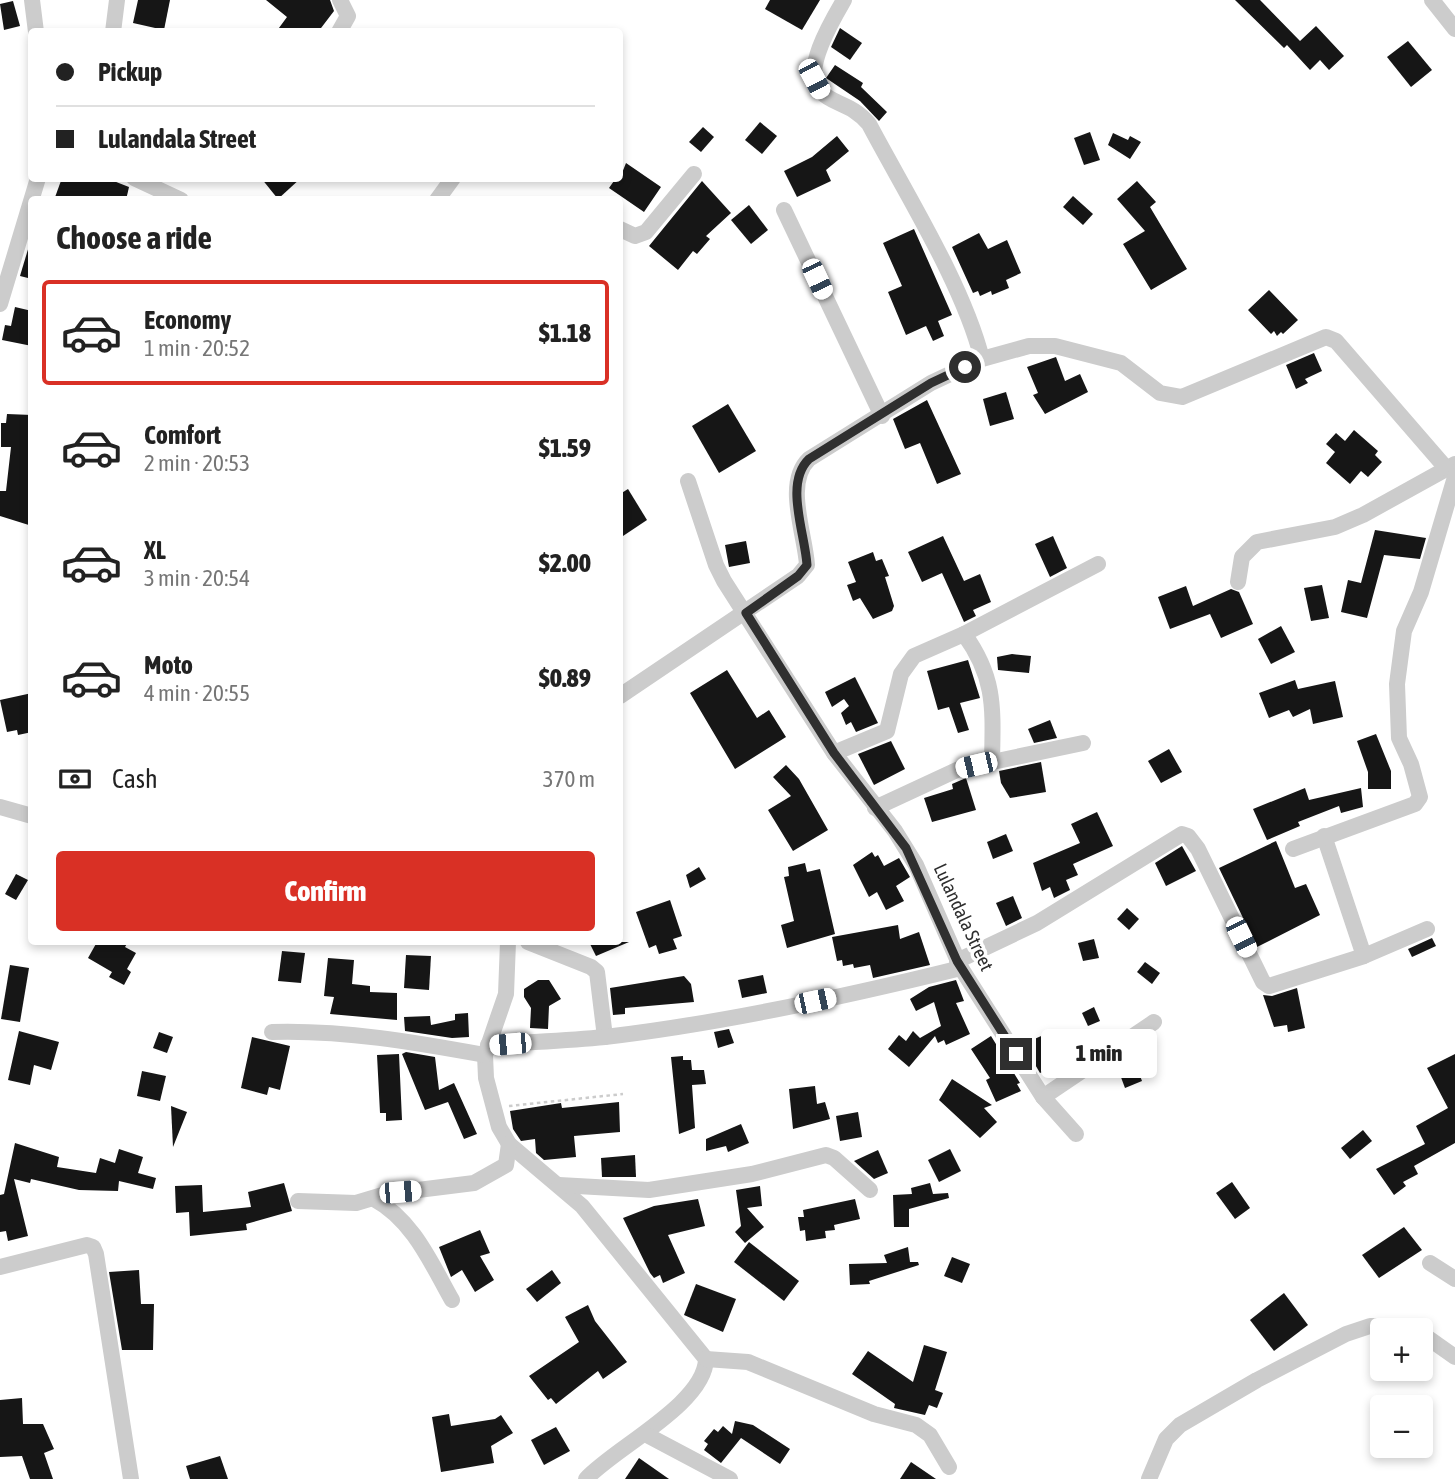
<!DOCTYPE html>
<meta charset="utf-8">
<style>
:root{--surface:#fff;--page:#f6f6f6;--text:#222;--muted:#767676;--line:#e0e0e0;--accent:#d93025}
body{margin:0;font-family:"Asap Condensed",sans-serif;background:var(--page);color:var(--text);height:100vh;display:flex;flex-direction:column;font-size:26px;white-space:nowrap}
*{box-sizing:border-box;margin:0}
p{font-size:23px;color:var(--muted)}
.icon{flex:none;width:38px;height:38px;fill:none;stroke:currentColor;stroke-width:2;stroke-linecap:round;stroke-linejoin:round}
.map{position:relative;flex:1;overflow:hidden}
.sheet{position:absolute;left:28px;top:196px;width:595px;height:749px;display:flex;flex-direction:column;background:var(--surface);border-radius:7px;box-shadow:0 4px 10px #0003}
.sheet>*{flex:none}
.top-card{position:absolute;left:28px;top:28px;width:595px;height:154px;border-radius:7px;box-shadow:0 4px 10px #0003;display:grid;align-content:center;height:154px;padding:0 28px;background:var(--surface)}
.controls{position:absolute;left:1370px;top:1318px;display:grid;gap:14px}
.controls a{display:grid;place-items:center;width:63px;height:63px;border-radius:7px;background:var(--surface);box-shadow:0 4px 10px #0003;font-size:35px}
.end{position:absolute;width:32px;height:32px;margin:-16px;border:9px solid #2f2f2f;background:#fff;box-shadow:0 0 0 4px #fff}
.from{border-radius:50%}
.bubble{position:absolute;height:49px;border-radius:7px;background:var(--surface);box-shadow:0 4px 10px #0003;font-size:23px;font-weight:800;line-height:49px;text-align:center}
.car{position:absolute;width:21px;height:42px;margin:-21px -10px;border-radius:9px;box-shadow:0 0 5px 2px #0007;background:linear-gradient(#fff 24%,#345 0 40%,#fff 0 76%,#345 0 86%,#fff 0)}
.top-card b{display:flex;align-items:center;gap:24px;height:66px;font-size:26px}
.top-card b+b{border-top:2px solid var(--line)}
.top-card i{width:18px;height:18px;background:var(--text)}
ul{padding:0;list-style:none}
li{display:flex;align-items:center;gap:21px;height:105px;margin:0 14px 10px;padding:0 14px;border:4px solid transparent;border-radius:7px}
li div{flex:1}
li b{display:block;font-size:26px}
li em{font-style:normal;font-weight:800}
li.on{border-color:var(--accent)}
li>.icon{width:63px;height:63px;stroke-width:1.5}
h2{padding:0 28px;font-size:32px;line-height:84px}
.pay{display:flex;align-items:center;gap:18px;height:77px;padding:0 28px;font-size:26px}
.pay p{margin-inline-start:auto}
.cta{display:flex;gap:14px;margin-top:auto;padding:14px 28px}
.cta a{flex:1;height:80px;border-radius:7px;background:var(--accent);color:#fff;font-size:28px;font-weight:800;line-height:80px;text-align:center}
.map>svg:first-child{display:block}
.building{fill:#161616}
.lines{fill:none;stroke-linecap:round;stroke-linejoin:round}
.path{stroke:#ccc;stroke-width:2.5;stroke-dasharray:3.5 3.5;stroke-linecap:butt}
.minor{stroke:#ccc;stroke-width:16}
.route{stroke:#2f2f2f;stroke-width:9}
.labels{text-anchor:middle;stroke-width:7;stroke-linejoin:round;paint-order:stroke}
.street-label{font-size:19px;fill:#2f2f2f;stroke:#fff}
</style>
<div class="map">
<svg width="1455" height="1479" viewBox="0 0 1455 1479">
<rect width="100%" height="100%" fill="#fff"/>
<g class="building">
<path d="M138,0H170L164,30L133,23Z"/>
<path d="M266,0H330L334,11L318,32H276L287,17Z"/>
<path d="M770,0H820L802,30L765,9Z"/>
<path d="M1235,0H1260L1300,41L1316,26L1344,56L1329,70L1320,60L1310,70L1287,45L1284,48Z"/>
<path d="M13,1L20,26L4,30L0,4Z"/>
<path d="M840,28L862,43L850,60L831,47Z"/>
<path d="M1408,41L1432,70L1411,87L1387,57Z"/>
<path d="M835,65L863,83L861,87L887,112L879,121L860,101L826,78Z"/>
<path d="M760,122L777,136L762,154L745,140Z"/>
<path d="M703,127L714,137L701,152L689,142Z"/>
<path d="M1090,132L1100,160L1084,165L1074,138Z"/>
<path d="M1113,133L1128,140L1130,136L1141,142L1130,159L1108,145Z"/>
<path d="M837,136L849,151L826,170L831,181L797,197L784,171L812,157Z"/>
<path d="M626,163L661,187L644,212L609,188L616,178H620Z"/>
<path d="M62,178H106L129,187L126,200H54Z"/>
<path d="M261,178H301L278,199Z"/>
<path d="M702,181L731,213L706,236L710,239L697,254L693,251L678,270L649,246Z"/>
<path d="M1137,181L1156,202L1150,207L1187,269L1151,290L1123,244L1145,231L1117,199Z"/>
<path d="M1073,196L1093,214L1083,225L1063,207Z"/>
<path d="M749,205L768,230L751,244L731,220Z"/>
<path d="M914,229L952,315L938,321L944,336L933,341L926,326L906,335L888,292L902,286L883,243Z"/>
<path d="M979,233L988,249L1007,240L1021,273L1006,280L1009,288L992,295L991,291L980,296L978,291L973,293L952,247Z"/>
<path d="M32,236V279L20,276Z"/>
<path d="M1269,290L1298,320L1283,334L1281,332L1277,336L1274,331L1271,334L1248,310Z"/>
<path d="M15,307L32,311V346L2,340L5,325L11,326Z"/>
<path d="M1314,353L1322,371L1305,379L1308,383L1296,389L1286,365Z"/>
<path d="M1056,357L1065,381L1080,374L1088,392L1045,414L1033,395L1038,393L1027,367Z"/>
<path d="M1006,392L1014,419L990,426L983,399Z"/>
<path d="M927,400L961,474L937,484L920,443L905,449L893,419Z"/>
<path d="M728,404L756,451L719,473L692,426Z"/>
<path d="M7,414L32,415V526L0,516V491H6L11,447H1V423H6Z"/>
<path d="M1354,430L1378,451L1375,455L1382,462L1368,477L1361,471L1350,484L1326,463L1335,452L1326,444L1336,433L1345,441Z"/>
<path d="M628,489L647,520L620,538V494Z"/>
<path d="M1375,530L1426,538L1420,559L1384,555L1367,618L1341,612L1348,580L1361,583Z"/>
<path d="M943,536L964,581L980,574L991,602L973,610L976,616L964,622L942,573L922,582L908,552Z"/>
<path d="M1053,536L1067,568L1050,577L1035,544Z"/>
<path d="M746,541L750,563L729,567L725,545Z"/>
<path d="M873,552L876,561L882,559L889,576L885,577L894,606L892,611L873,619L860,598L853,601L847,585L856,582L848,562Z"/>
<path d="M1322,585L1329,618L1311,621L1304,588Z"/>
<path d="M1186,586L1193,606L1231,589L1239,592L1253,624L1221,638L1210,614L1170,629L1158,597Z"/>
<path d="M1281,626L1295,652L1271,664L1258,639Z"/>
<path d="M1012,654L1031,656L1029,673L998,670L997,657Z"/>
<path d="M968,660L980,698L960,703L969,730L958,733L949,707L938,710L927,671Z"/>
<path d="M727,670L757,718L769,710L786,737L735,769L690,693Z"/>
<path d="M855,677L878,723L856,732L851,722L846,725L841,713L849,706L844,699L832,707L825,692Z"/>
<path d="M1295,680L1298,689L1335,681L1343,717L1313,724L1310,709L1293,717L1289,710L1269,718L1259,693Z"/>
<path d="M32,693V732L18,735L17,730L7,732L0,700Z"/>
<path d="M1050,720L1057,738L1034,743L1028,729Z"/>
<path d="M1376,734L1391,771V789H1368V772L1357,741Z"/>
<path d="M891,741L905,769L874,785L858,754Z"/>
<path d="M1169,749L1182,772L1161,783L1148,761Z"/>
<path d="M1041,762L1046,792L1010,798L1001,783L999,771Z"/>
<path d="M786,765L799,779L828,830L793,851L768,810L791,796L773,777Z"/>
<path d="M966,778L976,810L932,822L924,798L953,789L952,784Z"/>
<path d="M1305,788L1309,800L1361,788L1363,807L1341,813L1339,806L1298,822L1300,826L1267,840L1253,809Z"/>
<path d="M1097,812L1113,846L1073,864L1078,875L1066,880L1070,890L1054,898L1050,887L1042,891L1033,863L1080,843L1071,824Z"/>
<path d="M1006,834L1013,851L993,859L987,842Z"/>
<path d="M1276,841L1295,888L1306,884L1320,915L1257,947L1219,868Z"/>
<path d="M1182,846L1196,871L1166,886L1155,863Z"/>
<path d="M872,852L875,857L878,855L884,866L899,858L910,877L896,886L904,901L886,910L877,892L869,897L853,865Z"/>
<path d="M805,863L807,872L820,869L835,934L787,948L781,925L794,921L784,877L789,876L788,867Z"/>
<path d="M699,867L706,879L690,888L686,875Z"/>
<path d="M16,874L28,880L16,900L5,894Z"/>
<path d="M1013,896L1022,918L1006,926L996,903Z"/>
<path d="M670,900L682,936L673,939L677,949L659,954L656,945L649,948L636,912Z"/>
<path d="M1127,908L1139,919L1129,930L1117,919Z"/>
<path d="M898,925L900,939L919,932L930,965L873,978L870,965L854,968L853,964L843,966L842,960L837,961L832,937Z"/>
<path d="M1432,938L1436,946L1412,957L1408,949Z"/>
<path d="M1094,939L1099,958L1083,961L1078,943Z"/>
<path d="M97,942H128L125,947L136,953L127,969L131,972L124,985L109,977L112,972L88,958Z"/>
<path d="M589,942H629L596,956Z"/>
<path d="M282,951L305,953L301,983L278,981Z"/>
<path d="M406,955L431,956L429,990L404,988Z"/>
<path d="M328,958L354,960L352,984L370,986V992L397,993V1020L330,1014L334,997L324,996Z"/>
<path d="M1145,962L1160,973L1152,984L1137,972Z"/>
<path d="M10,965L29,968L20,1022L1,1019Z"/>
<path d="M763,975L767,993L742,998L738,980Z"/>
<path d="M684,976L691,984L694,1002L625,1008V1014L613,1015L610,988Z"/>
<path d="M538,980H549L561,999L549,1006L548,1029L530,1028L531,1008L524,997V989Z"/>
<path d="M956,980L964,1001L956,1003L970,1034L946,1045L944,1040L938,1043L935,1036L909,1067L888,1049L899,1035L906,1041L913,1031L920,1038L941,1026L934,1002L916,1011L910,999L929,987Z"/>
<path d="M1297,988L1305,1028L1288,1032L1287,1025L1274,1027L1263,995L1272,996Z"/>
<path d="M1094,1007L1100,1021L1088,1026L1082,1013Z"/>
<path d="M468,1013L469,1037L452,1038L405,1031L404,1017L430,1016L431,1025L455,1020V1014Z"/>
<path d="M729,1029L734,1043L718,1048L714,1032Z"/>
<path d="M19,1031L59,1042L51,1070L34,1065L30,1085L8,1080Z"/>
<path d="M159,1032L173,1037L167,1053L153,1048Z"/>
<path d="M1077,1032L1082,1043L1058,1053L1062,1063L1040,1073L1023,1044L1048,1033L1052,1042Z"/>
<path d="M991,1036L1020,1083L1017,1084L1021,1091L996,1102L986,1080L990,1078L971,1049Z"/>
<path d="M252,1037L290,1046L280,1090L269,1087L267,1095L241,1088Z"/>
<path d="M406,1052L435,1057L439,1090L454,1083L477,1134L464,1139L448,1102L425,1110L402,1054Z"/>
<path d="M399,1054L402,1120L386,1121V1113H380L377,1055Z"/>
<path d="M1455,1054V1143L1414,1166L1418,1174L1403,1182L1406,1186L1394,1195L1376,1169L1425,1144L1416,1126L1448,1108L1427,1068Z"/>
<path d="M683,1056V1060H691L692,1070H704L706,1084L692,1085L695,1128L679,1134L671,1057Z"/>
<path d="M1133,1057L1142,1081L1125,1088L1116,1064Z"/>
<path d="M142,1071L166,1076L160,1101L137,1096Z"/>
<path d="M952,1079L992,1105L984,1108L997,1122L980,1138L939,1100Z"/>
<path d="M815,1086L817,1104L825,1102L830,1119L793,1129L789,1089Z"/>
<path d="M619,1102L620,1132L574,1136L576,1157L544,1160L536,1153L535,1139L521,1141L513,1129L510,1111L561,1103L562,1108Z"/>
<path d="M171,1106L187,1112L173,1147Z"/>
<path d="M858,1112L862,1137L840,1141L836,1116Z"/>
<path d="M741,1124L749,1143L728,1152L726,1146L706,1151V1139Z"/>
<path d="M1363,1130L1372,1141L1350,1159L1341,1148Z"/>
<path d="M15,1143L59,1157L57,1167L96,1173L100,1158L115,1163L119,1149L143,1157L138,1173L156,1178L153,1189L119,1181L118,1191L79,1190L31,1179L30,1183L14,1179L28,1236L8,1241L6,1231L0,1232V1195L4,1194Z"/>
<path d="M950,1149L961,1171L939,1182L928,1160Z"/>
<path d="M878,1150L888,1173L874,1179L854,1161Z"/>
<path d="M635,1155L636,1177H602L601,1158Z"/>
<path d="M1232,1182L1250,1208L1235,1219L1216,1193Z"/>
<path d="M284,1183L292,1211L246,1224L247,1230L190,1236L189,1212L176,1213L175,1186L202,1185L203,1212L251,1207L248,1192Z"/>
<path d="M930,1183L933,1194L948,1193L949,1198L909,1209V1227H894L893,1195L912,1194L911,1188Z"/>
<path d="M760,1186L762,1206L747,1208L764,1227L745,1243L735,1232L741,1226L736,1190Z"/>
<path d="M698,1199L705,1226L668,1235L685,1273L663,1283L660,1275L654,1278L650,1273L623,1218L654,1206Z"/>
<path d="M855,1199L860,1219L834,1225L835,1230L825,1231L826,1238L806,1241L805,1230L800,1231L798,1217H804L803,1210Z"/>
<path d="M1404,1227L1422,1250L1379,1278L1362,1255Z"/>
<path d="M480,1230L490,1253L480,1256L494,1280L475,1292L462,1270L451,1277L439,1247Z"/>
<path d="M749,1242L799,1281L784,1301L734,1262Z"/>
<path d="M908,1247L910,1262H918L919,1265L869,1281L870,1284L850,1285L849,1264L887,1263L884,1255Z"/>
<path d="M952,1257L970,1264L962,1283L944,1276Z"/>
<path d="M139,1270L141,1304H154L153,1350H122L109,1272Z"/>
<path d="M552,1270L561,1283L537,1302L526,1289Z"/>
<path d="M696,1284L736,1299L723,1332L684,1315Z"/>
<path d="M1284,1293L1308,1325L1274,1351L1250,1320Z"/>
<path d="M588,1305L595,1321L627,1362L603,1379L598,1371L556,1404L551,1398L548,1400L529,1376L579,1342L565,1317Z"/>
<path d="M924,1345L947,1352L935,1390L943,1393L937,1408L929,1405L925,1415L894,1408L895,1404L852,1374L868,1351L913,1382Z"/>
<path d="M22,1398L23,1424H43L54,1449L44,1453L53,1479H30L22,1456L0,1457V1400Z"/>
<path d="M449,1414L451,1426L495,1419L501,1415L513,1433L491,1446L494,1463L441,1472L432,1417Z"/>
<path d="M735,1421L753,1425L790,1449L780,1464L741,1438L721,1463L704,1450L708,1444L704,1441L714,1429L718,1432L723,1426L732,1434Z"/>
<path d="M556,1427L570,1451L544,1465L531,1440Z"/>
<path d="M220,1456L228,1479H190L186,1466Z"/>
<path d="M639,1458L669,1479H625Z"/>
<path d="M911,1462L936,1479H900Z"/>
</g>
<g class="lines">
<path class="path" d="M509,1106L623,1094"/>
<g class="minor">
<path d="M32,0L36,32"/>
<path d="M844,0C833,19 801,71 820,91C833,105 852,103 869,124C906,194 963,284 982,359"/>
<path d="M1432,0L1455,29"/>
<path d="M113,32L117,0"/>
<path d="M339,32L348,16L340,0"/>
<path d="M134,178L181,200"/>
<path d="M437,200L453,178"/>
<path d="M784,210L882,416"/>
<path d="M620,229L635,236L646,232L694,174"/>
<path d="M0,304L38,178"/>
<path d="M688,481L716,565L724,581L834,753L895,831L916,865L961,968L1043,1097L1076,1134"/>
<path d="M1238,582L1242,557L1257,542L1335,527L1363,515L1455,464"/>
<path d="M964,634C996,678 993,709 992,762"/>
<path d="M620,696L798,576L807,565C805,533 784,483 809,459L931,383L982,359L1029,346H1055L1121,363L1160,393L1182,397L1326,337L1336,341L1446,468"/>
<path d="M834,753L887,731L901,674L914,656L964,634L1098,564"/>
<path d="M0,807L32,816"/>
<path d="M875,808L959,769L1083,743"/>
<path d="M1324,836L1364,956"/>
<path d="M1293,849L1415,804L1420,797L1411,764L1399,738L1397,684L1404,631L1421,592L1455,477"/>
<path d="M508,942L506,994L485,1055L486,1078L499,1127L509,1144L582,1206L706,1359C705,1404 614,1448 586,1479"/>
<path d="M528,942L591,967L597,972L605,1037"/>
<path d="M957,961L1037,923L1182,834L1188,836L1198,849L1263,982L1269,986L1364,956L1427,929"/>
<path d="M272,1032C345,1030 413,1042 485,1055"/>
<path d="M488,1045C527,1042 566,1041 605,1037C724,1023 844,997 961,968"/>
<path d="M1043,1097L1154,1022"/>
<path d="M559,1185L649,1190L752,1174L826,1155L834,1158L870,1190"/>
<path d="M374,1199C413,1220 431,1263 452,1300"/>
<path d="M298,1201L356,1203L386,1194L474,1183L506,1165L509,1144"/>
<path d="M1430,1263L1455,1279"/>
<path d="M0,1267L87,1245L93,1247L96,1254L131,1479"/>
<path d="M1421,1333L1455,1357"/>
<path d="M706,1359L748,1362L874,1414L916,1425L930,1435L949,1467"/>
<path d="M645,1434L730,1479"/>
<path d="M1149,1479L1166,1439L1180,1425L1257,1380L1346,1334L1370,1326H1400L1411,1330"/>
</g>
</g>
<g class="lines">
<path class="route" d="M965,367L931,383L809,459C784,483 805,533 807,565L798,576L746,613L834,753L906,848L957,961L1016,1054"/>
</g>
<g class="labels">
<g class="street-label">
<text transform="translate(964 917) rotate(65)" y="7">Lulandala Street</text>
</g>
</g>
</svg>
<div class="controls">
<a>+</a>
<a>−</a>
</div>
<i class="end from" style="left:965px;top:367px"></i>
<i class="end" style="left:1016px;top:1054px"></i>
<div class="bubble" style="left:1041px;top:1029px;width:116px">1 min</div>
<i class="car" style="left:814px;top:79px;rotate:152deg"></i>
<i class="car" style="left:817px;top:279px;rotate:155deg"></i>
<i class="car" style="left:976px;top:765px;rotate:257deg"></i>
<i class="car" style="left:1241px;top:937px;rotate:154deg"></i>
<i class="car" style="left:815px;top:1001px;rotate:78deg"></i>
<i class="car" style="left:510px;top:1044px;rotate:265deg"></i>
<i class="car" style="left:400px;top:1192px;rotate:85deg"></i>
<div class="top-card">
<b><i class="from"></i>Pickup</b>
<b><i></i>Lulandala Street</b>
</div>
<section class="sheet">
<h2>Choose a ride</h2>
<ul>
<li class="on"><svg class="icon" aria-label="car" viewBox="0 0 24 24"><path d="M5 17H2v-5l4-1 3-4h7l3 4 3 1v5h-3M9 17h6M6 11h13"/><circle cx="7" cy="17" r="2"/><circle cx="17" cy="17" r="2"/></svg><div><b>Economy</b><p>1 min · 20:52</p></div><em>$1.18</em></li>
<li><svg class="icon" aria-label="car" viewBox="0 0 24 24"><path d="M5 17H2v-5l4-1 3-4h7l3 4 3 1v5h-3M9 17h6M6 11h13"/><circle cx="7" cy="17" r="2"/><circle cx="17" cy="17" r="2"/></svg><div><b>Comfort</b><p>2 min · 20:53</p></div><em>$1.59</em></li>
<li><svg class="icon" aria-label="car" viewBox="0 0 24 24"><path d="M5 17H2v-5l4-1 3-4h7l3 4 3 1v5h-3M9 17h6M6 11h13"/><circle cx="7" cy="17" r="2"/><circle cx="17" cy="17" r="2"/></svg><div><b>XL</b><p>3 min · 20:54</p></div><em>$2.00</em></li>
<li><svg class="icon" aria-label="car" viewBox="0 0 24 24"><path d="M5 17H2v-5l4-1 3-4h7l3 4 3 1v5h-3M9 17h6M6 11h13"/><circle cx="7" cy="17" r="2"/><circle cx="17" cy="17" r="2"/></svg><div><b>Moto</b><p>4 min · 20:55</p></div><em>$0.89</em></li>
</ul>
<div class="pay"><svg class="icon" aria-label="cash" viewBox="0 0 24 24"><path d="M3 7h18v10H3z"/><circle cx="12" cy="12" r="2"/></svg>Cash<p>370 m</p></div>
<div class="cta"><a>Confirm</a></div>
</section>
</div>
